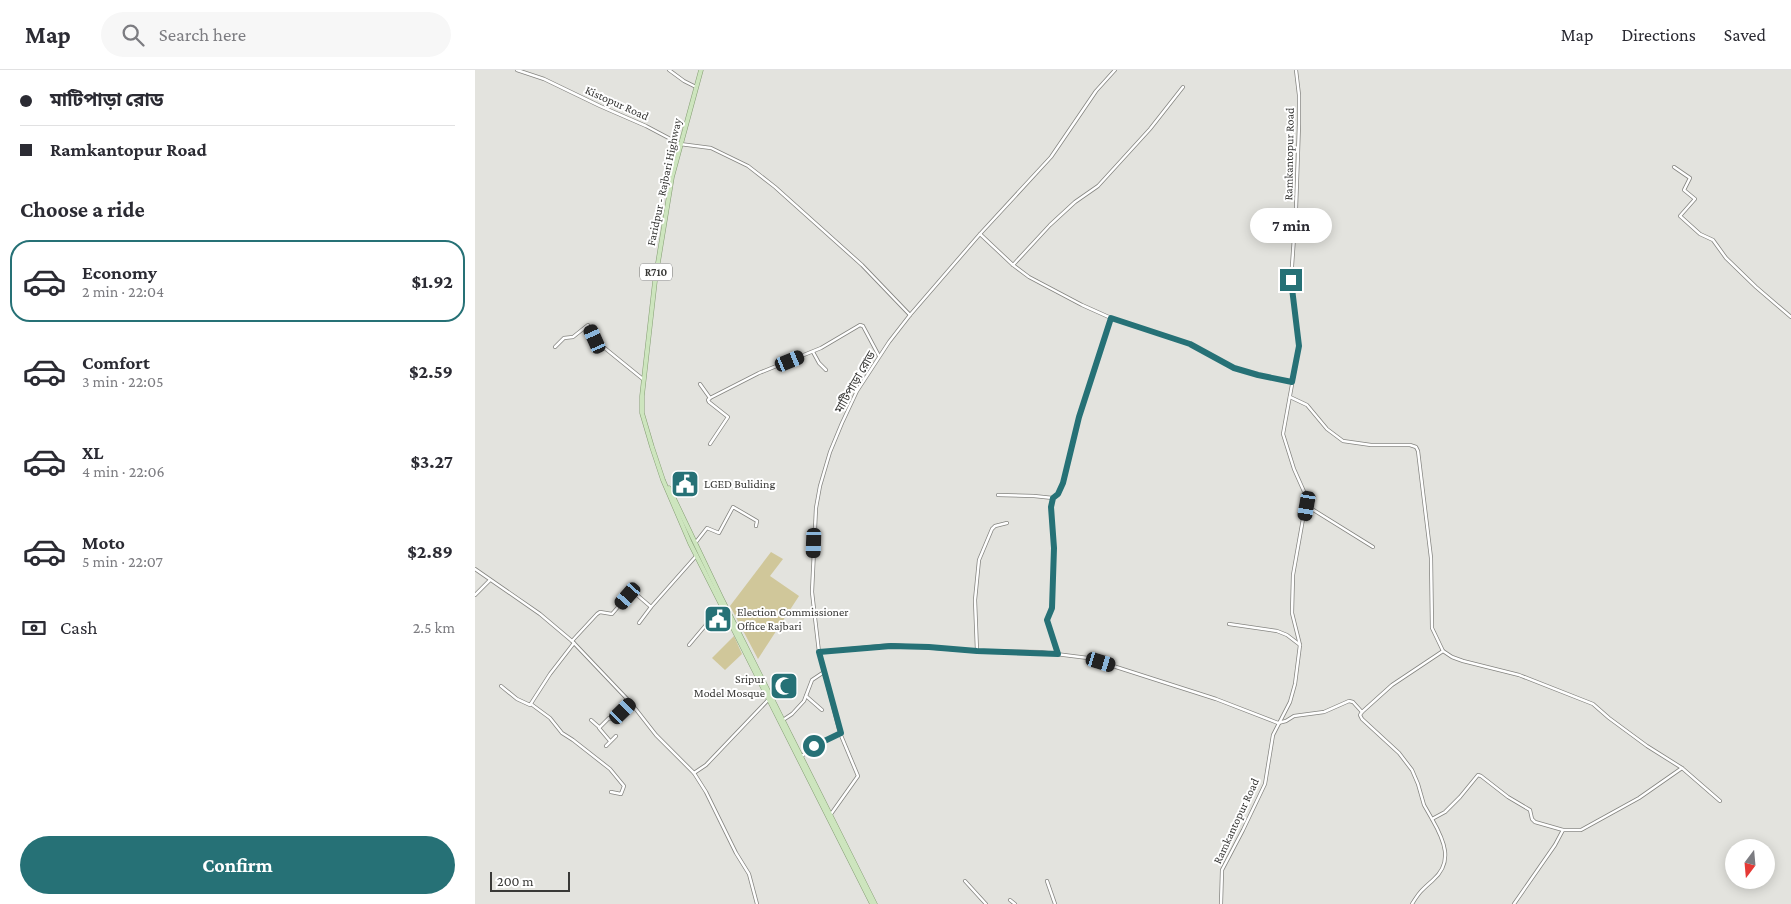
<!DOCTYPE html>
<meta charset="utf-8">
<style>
:root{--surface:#fff;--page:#f7f7f7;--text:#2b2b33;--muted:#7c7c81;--line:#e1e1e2;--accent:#267176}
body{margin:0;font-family:"Crimson Pro","Noto Sans Bengali",serif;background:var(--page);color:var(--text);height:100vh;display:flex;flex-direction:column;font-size:19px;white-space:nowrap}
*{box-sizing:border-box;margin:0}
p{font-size:16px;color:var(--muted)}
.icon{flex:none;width:28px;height:28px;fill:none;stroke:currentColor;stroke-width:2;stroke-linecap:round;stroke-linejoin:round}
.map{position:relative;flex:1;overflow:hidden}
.panel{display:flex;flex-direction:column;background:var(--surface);width:475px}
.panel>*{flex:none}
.banner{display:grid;align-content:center;height:110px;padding:0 20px;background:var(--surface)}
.needle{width:32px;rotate:196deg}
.controls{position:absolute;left:1250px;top:769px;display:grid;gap:10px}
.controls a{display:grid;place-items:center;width:50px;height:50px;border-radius:50%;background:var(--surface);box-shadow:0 2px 12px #0003;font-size:25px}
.scale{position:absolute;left:15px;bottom:12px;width:80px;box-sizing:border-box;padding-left:5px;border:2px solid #393937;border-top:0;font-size:14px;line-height:18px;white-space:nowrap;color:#393937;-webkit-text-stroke:4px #fff;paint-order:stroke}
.end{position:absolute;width:22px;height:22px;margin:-11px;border:6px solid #267176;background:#fff;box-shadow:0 0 0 2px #fff}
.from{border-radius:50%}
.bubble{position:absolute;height:35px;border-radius:18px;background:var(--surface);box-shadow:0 2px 12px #0003;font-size:16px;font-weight:700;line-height:35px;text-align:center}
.car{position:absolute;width:15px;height:30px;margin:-15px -8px;border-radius:6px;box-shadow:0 0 4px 1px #0007;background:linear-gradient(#222 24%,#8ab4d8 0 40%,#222 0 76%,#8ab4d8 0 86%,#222 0)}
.banner b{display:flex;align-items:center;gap:18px;height:48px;font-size:19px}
.banner b+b{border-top:1px solid var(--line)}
.banner i{width:12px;height:12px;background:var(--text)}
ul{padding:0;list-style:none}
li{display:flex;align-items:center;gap:15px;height:82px;margin:0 10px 8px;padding:0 10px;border:2px solid transparent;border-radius:20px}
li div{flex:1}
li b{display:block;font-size:19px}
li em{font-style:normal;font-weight:700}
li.current{border-color:var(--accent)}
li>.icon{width:45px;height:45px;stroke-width:1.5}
h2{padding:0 20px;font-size:22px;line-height:60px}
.pay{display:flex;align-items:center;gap:12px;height:55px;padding:0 20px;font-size:19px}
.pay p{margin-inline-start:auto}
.action{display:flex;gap:10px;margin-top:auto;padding:10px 20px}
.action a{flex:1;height:58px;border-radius:30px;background:var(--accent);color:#fff;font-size:20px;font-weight:700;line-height:58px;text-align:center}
header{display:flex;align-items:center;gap:30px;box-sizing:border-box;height:70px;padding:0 25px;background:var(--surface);border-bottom:1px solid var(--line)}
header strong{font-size:24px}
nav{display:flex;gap:28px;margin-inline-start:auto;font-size:18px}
.search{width:350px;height:45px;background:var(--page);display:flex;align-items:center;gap:12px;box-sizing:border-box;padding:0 18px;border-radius:28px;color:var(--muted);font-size:19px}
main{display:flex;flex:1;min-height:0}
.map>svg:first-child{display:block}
.green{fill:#d0c79a}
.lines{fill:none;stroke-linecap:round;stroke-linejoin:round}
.street-casing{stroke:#858581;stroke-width:4}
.primary-casing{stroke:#849d73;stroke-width:5}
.street{stroke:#fff;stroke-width:2.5}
.primary{stroke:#cde5be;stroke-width:4}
.route{stroke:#267176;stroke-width:6}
.labels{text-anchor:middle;stroke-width:4;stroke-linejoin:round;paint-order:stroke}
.shield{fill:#fff;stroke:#747473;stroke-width:1}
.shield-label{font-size:11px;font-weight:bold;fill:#393937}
.street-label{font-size:12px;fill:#393937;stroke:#fff}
.poi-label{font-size:12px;fill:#393937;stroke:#fff;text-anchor:start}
</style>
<header>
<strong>Map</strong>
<div class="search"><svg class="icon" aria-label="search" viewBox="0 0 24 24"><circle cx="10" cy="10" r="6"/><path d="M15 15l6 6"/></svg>Search here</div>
<nav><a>Map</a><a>Directions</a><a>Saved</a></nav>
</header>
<main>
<section class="panel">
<div class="banner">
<b><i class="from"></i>মাটিপাড়া রোড</b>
<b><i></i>Ramkantopur Road</b>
</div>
<h2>Choose a ride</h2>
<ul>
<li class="current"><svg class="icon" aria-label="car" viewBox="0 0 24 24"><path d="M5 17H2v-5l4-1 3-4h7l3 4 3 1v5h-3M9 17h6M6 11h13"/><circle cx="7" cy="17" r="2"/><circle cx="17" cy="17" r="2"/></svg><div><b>Economy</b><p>2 min · 22:04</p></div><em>$1.92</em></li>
<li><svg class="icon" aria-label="car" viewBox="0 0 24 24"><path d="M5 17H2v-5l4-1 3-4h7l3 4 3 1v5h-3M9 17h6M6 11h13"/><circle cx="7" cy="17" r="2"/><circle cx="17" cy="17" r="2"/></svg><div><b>Comfort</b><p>3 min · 22:05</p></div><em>$2.59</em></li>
<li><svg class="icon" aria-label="car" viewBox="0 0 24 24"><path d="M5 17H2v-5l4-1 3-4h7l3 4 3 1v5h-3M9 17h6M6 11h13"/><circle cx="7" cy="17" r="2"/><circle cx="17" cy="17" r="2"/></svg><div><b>XL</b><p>4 min · 22:06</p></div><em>$3.27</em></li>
<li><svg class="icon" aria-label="car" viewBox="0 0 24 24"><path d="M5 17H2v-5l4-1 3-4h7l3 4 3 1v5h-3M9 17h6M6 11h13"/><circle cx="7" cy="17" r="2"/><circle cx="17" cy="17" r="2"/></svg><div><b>Moto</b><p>5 min · 22:07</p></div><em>$2.89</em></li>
</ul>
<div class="pay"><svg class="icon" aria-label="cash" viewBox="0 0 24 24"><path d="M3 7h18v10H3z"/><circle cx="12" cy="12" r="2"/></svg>Cash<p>2.5 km</p></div>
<div class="action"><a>Confirm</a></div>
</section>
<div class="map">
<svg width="1316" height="834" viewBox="0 0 1316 834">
<rect width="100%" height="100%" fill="#e3e3de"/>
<g class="green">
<path d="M296,482L308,489L295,506L324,526L283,589L255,536Z"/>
<path d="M259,566L267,584L250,600L237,588Z"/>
</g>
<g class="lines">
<defs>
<g id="street">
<path d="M42,0L69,9L125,36L171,56L205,74L236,78L273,96L300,117L387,195L435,245"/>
<path d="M194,0L209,11L221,17"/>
<path d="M1199,97L1215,108L1209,120L1220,129L1205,146L1225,164L1238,170L1251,188L1281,217L1316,247"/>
<path d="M505,164L538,195L554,207L607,235L636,248L715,274L759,298L783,305L817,312"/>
<path d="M538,195L575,155L600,132L623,116L675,59L708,17"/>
<path d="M80,277L89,268L98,267L113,255L121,271L169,310"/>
<path d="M338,282L344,293L351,300"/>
<path d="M225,314L235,328"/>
<path d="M815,327L832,335L852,359L868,371L896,375H935L941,377L943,381L956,488L957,558L968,581"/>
<path d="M235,374L253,347L234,332L233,330L235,328L284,303L346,278L385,255L388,256L404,286"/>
<path d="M523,425L559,426L578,428L583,425L588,413L604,347L636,248"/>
<path d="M578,428L576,437L579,478L577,538L572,550L582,583"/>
<path d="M832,436L898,477"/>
<path d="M221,472L232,458L244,463L258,437L282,451L281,456"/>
<path d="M0,499L65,544L97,571L156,633L181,665L219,703L231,722L261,783L274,804L282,834"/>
<path d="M0,525L15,510"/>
<path d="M164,553L176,537"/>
<path d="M754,554L802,561L812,565L825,575"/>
<path d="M97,571L122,544L125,542L137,544L155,523L161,524L176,537L222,485"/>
<path d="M214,575L246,537"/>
<path d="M502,581L500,530L504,490L517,459L520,456L532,453"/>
<path d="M344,582L416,575L502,581L565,582L613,588L741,629L803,653L811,651L819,646L849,642L874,631L878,632L887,642L917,615L968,581L977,587L988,591L1044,605L1118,634L1134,648L1172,676L1207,698L1245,731"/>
<path d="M26,616L42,629L55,635L75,604L99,573"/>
<path d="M331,626L347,640"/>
<path d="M56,634L75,648L87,663L98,670L135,699L149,716L146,724L136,722"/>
<path d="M887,642L885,645L887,649L924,683L937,700L943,714L949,735L957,749"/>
<path d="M116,650L124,657"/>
<path d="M308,650L317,644L329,631L337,610L349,602"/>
<path d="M135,671L124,658L134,648L139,650L156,633"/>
<path d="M131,676L141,666"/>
<path d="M327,686L339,676L365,663L344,582L337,522L341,438L345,416L355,382L367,353L382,321L414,272L435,245L505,164L576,87L621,21L640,0"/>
<path d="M219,703L231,695L293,630"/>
<path d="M356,744L383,706L365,663"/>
<path d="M490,811L511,834"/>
<path d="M572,811L580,834"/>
<path d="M535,830L540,834"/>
<path d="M746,834L747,800L768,760L790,714L798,665L815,632L820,614L825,575L817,543L818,505L831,432V426L819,399L808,364L824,276L816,210L821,139L824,54V25L821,0"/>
<path d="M937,834C945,821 947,820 958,810C979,792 969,770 957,749L970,742L985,727L1003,705L1006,706L1033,727L1055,740L1057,749L1060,752L1088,760H1106L1164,728L1207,698"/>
<path d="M1039,834L1080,775L1088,760"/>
</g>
<g id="primary">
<path d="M226,0L197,107L180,211L167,326V343L177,377L188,410L215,473L397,834"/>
<path d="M194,418L246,527L400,834"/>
</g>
</defs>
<use href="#street" class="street-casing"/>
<use href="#primary" class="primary-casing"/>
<use href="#street" class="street"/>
<use href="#primary" class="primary"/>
</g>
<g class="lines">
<path class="route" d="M339,676L366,663L344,582L416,576L454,577L502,581L583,584L572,550L577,538L579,478L576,437L578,428L583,424L588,413L604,347L636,248L715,274L759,298L783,305L817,312L824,276L816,210"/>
</g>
<defs>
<symbol id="civic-square" viewBox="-11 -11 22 22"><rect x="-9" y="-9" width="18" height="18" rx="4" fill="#267176" stroke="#fff"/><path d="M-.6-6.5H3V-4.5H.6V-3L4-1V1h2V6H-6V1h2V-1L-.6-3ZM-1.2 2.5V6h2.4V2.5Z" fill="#fff"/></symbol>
<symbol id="mosque-square" viewBox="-11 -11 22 22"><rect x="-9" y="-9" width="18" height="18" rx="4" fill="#267176" stroke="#fff"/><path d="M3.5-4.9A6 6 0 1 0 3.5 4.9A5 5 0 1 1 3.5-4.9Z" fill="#fff"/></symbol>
</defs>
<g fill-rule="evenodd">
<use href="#civic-square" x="194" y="398" width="32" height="32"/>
<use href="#civic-square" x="227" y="533" width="32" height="32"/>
<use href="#mosque-square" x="293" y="600" width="32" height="32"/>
</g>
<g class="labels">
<rect class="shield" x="165" y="193.5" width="32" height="17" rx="4"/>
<g class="shield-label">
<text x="181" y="206">R710</text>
</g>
<g class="street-label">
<text transform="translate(142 33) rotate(24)" y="4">Kistopur Road</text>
<text transform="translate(814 84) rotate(-89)" y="4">Ramkantopur Road</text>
<text transform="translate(189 112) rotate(-78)" y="4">Faridpur - Rajbari Highway</text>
<text transform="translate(380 312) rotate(-60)" y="4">মাটিপাড়া রোড</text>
<text transform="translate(761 751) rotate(-65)" y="4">Ramkantopur Road</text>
</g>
<g class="poi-label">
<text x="229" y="418">LGED Buliding</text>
<text x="262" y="546">Election Commissioner<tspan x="262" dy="14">Office Rajbari</tspan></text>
<text x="290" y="613" text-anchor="end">Sripur<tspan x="290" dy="14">Model Mosque</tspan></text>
</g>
</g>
</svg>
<div class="controls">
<a><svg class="needle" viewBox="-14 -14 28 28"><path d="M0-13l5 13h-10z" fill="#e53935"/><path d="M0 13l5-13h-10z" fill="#7c7c81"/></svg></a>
</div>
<div class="scale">200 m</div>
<i class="end from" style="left:339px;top:676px"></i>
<i class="end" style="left:816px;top:210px"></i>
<div class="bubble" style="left:775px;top:138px;width:82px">7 min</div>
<i class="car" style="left:120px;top:269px;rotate:336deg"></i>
<i class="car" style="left:315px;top:291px;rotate:68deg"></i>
<i class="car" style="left:832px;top:436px;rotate:190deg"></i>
<i class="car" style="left:339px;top:473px;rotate:182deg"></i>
<i class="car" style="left:153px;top:526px;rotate:221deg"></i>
<i class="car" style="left:626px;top:592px;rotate:107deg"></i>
<i class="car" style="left:148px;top:641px;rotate:46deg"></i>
</div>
</main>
